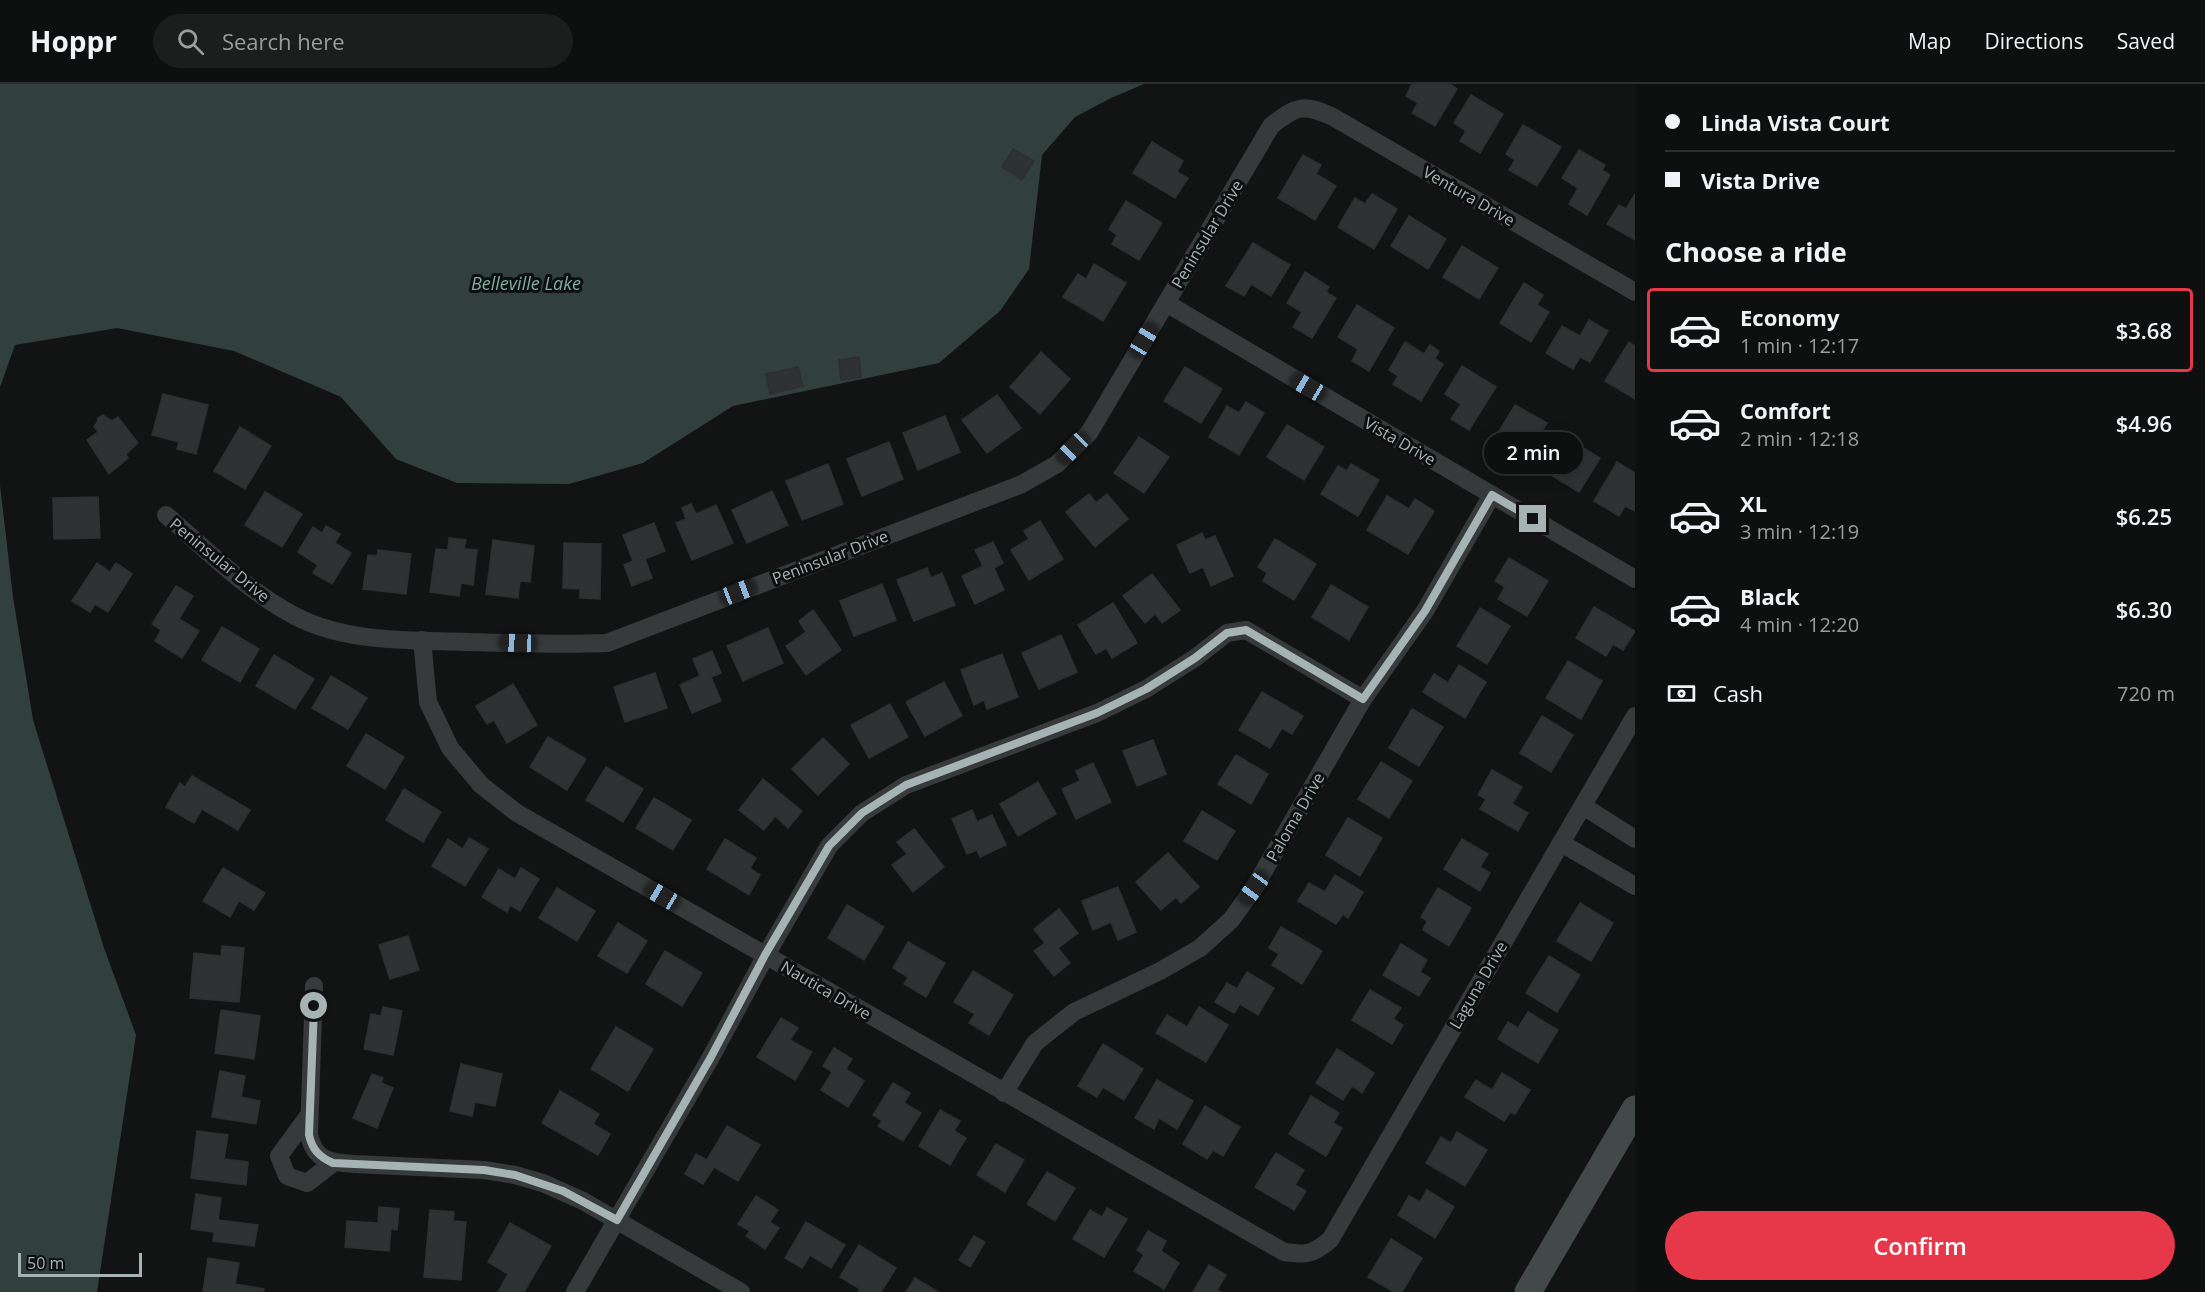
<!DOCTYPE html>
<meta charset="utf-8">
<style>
:root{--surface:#0e0f0f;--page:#1c1d1d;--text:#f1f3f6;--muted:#9b9c9e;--line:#2e2f2f;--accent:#e7384a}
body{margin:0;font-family:"Open Sans",sans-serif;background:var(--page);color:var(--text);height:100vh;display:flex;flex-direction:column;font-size:22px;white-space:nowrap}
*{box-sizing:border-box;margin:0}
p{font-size:20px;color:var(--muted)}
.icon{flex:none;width:33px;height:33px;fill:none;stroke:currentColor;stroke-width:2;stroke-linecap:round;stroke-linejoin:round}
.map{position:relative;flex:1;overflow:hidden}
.drawer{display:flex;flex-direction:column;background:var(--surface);width:570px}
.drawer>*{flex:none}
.top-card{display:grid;align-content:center;height:132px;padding:0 30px;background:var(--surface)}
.scale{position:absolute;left:18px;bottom:15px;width:124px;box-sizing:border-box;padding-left:6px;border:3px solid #a5b4b3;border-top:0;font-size:16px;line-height:21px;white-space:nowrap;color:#a5b4b3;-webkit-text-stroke:4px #0d0f0f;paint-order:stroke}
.end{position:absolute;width:27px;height:27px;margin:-14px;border:8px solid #a5b4b3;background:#111;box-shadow:0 0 0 3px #111}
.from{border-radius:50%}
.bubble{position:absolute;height:42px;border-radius:21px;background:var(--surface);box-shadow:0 3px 15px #0003,0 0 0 2px var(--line);font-size:20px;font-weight:600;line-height:42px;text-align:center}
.car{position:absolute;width:18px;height:36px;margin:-18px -9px;border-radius:8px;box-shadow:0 0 4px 2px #0007;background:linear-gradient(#222 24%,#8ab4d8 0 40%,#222 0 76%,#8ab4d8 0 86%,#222 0)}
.top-card b{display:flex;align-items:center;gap:21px;height:57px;font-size:22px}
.top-card b+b{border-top:2px solid var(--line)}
.top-card i{width:15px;height:15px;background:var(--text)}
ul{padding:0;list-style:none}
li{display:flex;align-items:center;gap:18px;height:84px;margin:0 12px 9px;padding:0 18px;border:3px solid transparent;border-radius:6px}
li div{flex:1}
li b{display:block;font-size:22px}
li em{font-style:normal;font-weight:600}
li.current{border-color:var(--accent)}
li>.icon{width:54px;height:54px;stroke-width:1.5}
h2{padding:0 30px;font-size:27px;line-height:72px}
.pay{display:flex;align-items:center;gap:15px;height:66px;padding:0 30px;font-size:22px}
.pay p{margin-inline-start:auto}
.cta{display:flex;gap:12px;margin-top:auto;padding:12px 30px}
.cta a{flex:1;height:69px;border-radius:36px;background:var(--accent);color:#fff;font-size:24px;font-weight:600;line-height:69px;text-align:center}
header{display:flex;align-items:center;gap:36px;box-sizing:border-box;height:84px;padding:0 30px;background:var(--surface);border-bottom:2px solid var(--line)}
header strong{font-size:28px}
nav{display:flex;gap:33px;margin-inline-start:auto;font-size:21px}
.search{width:420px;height:54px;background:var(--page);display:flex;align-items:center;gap:15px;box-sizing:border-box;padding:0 21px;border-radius:33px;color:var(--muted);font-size:22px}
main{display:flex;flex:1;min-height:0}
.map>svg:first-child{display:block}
.water{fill:#31403c}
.building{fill:#2f3233;stroke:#2d2f30;stroke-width:1.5}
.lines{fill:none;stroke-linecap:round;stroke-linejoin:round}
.street{stroke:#363a3b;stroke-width:18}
.secondary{stroke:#424948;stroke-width:27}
.route{stroke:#a5b4b3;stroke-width:8}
.labels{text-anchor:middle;stroke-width:6;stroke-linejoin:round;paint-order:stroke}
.street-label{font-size:16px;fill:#a5b4b3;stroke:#0d0f0f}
.water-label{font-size:18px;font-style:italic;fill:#7dad9f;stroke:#0d0f0f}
</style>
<header>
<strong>Hoppr</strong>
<div class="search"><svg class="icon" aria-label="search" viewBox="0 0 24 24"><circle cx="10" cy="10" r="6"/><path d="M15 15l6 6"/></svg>Search here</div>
<nav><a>Map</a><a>Directions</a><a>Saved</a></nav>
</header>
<main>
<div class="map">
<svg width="1635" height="1208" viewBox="0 0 1635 1208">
<rect width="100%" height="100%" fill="#121414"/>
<g class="water">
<path d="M0,0H1144L1111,14L1075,33L1042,71L1029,185L1000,227L939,279L733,322L643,379L569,400L457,399L396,375L341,313L234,267L117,244L15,261L0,303Z"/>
<path d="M0,401L13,513L33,636L104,864L136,951L97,1208H0Z"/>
</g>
<g class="building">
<path d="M1412,0H1450L1457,5L1435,42L1412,29L1418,19L1406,12Z"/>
<path d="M1471,11L1503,30L1480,69L1460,57L1466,47L1454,39Z"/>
<path d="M1523,41L1561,63L1537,102L1509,86L1515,76L1506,70Z"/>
<path d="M1152,58L1183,77L1177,88L1188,94L1175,114L1133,89Z"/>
<path d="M1013,65L1034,77L1022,96L1002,83Z"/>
<path d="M1579,66L1605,81L1602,86L1610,91L1587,131L1569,120L1578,104L1562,94Z"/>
<path d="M1303,71L1321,81L1316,90L1336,102L1315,136L1278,114Z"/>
<path d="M1372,110L1397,125L1374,165L1338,143L1355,114L1365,120Z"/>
<path d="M1635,110V156L1607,140L1619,121L1626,125Z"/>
<path d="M1126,117L1162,139L1139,176L1112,160L1117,151L1109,145Z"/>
<path d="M1409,132L1446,155L1428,185L1391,162Z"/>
<path d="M1253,159L1290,181L1271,212L1251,200L1244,212L1226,202Z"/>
<path d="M1462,162L1498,184L1479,215L1443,193Z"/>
<path d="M1094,180L1126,199L1103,237L1063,213L1078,190L1086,195Z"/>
<path d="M1305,188L1329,203L1326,208L1336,214L1312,254L1293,243L1302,228L1287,219Z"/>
<path d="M1524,199L1543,211L1537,221L1549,228L1531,258L1500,239Z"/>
<path d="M1357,221L1394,244L1369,287L1352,277L1358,265L1338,253Z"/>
<path d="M1589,236L1608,247L1590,278L1580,273L1573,285L1546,269L1562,242L1580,252Z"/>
<path d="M1405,258L1424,270L1430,261L1439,267L1435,275L1443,280L1421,317L1393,300L1398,292L1389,286Z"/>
<path d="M1629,258L1635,262V315L1605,297Z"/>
<path d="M1041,268L1070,295L1040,330L1010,303Z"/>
<path d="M859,273L861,293L841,296L839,276Z"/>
<path d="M1462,282L1496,303L1469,346L1451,335L1461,320L1445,310Z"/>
<path d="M798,283L803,302L770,310L766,290Z"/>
<path d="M1185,283L1222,305L1201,339L1164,317Z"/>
<path d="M163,310L208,321L196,370L177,365L179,358L152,351Z"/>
<path d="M997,311L1021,344L987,369L962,336Z"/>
<path d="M1246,318L1264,329L1239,371L1209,353L1227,322L1239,329Z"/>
<path d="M1515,321L1547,339L1524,376L1493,357Z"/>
<path d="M103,331L112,337L118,333L138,359L126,370L128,374L109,390L87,356L98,348L94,342L97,339L98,334Z"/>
<path d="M945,332L960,368L918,386L903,349Z"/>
<path d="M1287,341L1324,363L1304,396L1267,373Z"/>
<path d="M240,343L271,362L245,405L214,387Z"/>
<path d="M1562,351L1600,374L1579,408L1541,385Z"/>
<path d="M1139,353L1169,373L1144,409L1114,389Z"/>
<path d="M889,358L903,395L862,412L847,375Z"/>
<path d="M1617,378L1635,389V427L1625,422L1619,432L1594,417Z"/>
<path d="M828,380L843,420L802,436L786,397Z"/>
<path d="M1351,380L1379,396L1358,432L1321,410L1338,382L1347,387Z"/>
<path d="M772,407L788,441L747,459L732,426Z"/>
<path d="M265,408L302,430L282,463L245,441Z"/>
<path d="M1089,410L1096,419L1107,410L1128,435L1095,463L1066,428Z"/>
<path d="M1387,412L1409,425L1415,415L1434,427L1408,470L1367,446Z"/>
<path d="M98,413L100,454L54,455L53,414Z"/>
<path d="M691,420L696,430L716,421L733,459L692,476L676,439L686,435L682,424Z"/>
<path d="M1040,437L1063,475L1029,496L1011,466L1029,455L1024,447Z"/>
<path d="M654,439L665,467L645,475L652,494L632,502L624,481L633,477L623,451Z"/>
<path d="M326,442L340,450L335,459L351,469L332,500L313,489L318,481L298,468L313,443L322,449Z"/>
<path d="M1202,449L1205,456L1215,452L1233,492L1211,502L1203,483L1190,489L1177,461Z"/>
<path d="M449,454L466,456L464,465L477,466L473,501L461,499L459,512L430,508L436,465L448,466Z"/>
<path d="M1275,455L1316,480L1294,516L1263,497L1267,489L1258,483Z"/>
<path d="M493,456L534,462L530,498L520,497L518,514L486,510Z"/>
<path d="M993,458L1003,479L994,484L1004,506L975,520L962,492L983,482L975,466Z"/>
<path d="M564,459L601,460L600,515L580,514V505L563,504Z"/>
<path d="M378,466L411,470L406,510L363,505L368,471L377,472Z"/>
<path d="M1509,474L1548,497L1527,532L1498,515L1505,503L1495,497Z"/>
<path d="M97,479L110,488L116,479L132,490L108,528L95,520L90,528L72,517Z"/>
<path d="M927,484L931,494L942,489L955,521L914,537L897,496Z"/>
<path d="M1152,490L1180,526L1162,539L1155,530L1145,539L1123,512Z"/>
<path d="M882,500L896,536L854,552L840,517Z"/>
<path d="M1331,501L1368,523L1349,556L1312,533Z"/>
<path d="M176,502L193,512L179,535L199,547L182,574L155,557L161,546L152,540Z"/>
<path d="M1113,519L1137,559L1112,574L1106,564L1096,570L1078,541Z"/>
<path d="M1594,523L1635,547L1623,566L1613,560L1606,572L1576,554Z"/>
<path d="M1480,524L1510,542L1487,580L1457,562Z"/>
<path d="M813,526L841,566L806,591L786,562L806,548L799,537Z"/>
<path d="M222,543L259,565L240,598L202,576Z"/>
<path d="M768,544L783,579L743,597L727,562Z"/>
<path d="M1061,551L1077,588L1039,605L1022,569Z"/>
<path d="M712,567L721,589L711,593L721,617L692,629L680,601L700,592L693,575Z"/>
<path d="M1002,570L1018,613L987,625L984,616L974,621L961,586Z"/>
<path d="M274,571L314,595L295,625L256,602Z"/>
<path d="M1568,577L1602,597L1581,635L1546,614Z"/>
<path d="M1459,581L1486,598L1465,634L1423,608L1434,590L1448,599Z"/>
<path d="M655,589L667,624L625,638L614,603Z"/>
<path d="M331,592L367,614L348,645L312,624Z"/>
<path d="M944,598L962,632L925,652L906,618Z"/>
<path d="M513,600L537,641L507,659L494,636L487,640L476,622Z"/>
<path d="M1262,608L1303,632L1292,650L1282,644L1270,664L1239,646Z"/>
<path d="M890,620L908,653L869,674L851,641Z"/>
<path d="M1412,625L1443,643L1419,682L1389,664Z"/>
<path d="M1542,632L1573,651L1551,688L1520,669Z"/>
<path d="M366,650L404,673L385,705L347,682Z"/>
<path d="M548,653L586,675L567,706L530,683Z"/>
<path d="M823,654L849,680L818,711L792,685Z"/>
<path d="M1153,656L1166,690L1137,702L1123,667Z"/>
<path d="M1236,671L1268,690L1251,720L1218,700Z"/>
<path d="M1381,678L1412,697L1389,734L1358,715Z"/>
<path d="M1093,679L1111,718L1076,735L1062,705L1080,697L1076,687Z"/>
<path d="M606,683L643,705L623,738L586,716Z"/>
<path d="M1492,686L1522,703L1512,720L1528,729L1518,747L1480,725L1486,715L1478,711Z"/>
<path d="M192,692L250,726L238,746L202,725L194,739L166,723L180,699L185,703Z"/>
<path d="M763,695L802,727L788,744L775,732L764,746L739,726Z"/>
<path d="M1038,698L1056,730L1018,752L1000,720Z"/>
<path d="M404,705L441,728L423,758L386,736Z"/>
<path d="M654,714L691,736L673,766L636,744Z"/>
<path d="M972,726L977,738L992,731L1006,761L980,773L977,766L967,770L952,735Z"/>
<path d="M1202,727L1235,747L1217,776L1184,757Z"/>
<path d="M1348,734L1382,754L1360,792L1326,771Z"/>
<path d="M914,745L944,783L913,808L892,781L907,770L897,758Z"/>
<path d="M469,754L488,765L465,802L432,782L448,755L463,765Z"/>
<path d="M725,755L756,774L750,784L760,791L749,811L707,785Z"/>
<path d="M1462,755L1488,770L1480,783L1490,789L1480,807L1444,785Z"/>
<path d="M1168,769L1199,803L1181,819L1176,813L1161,826L1136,798Z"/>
<path d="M223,784L265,809L254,826L239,817L230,833L203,817Z"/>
<path d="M521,784L539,795L520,827L510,821L507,828L482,813L499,785L515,795Z"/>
<path d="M1335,791L1363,808L1348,834L1343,830L1336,840L1298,817L1309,799L1325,808Z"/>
<path d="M1118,803L1136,848L1118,856L1111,838L1093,846L1082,817Z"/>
<path d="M557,804L595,827L577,857L539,834Z"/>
<path d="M1438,804L1471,824L1449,862L1423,846L1427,837L1421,833Z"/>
<path d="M1580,819L1613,839L1591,877L1557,857Z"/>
<path d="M847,821L884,843L864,876L828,854Z"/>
<path d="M1059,825L1078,849L1058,864L1070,879L1054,892L1034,867L1045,859L1034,845Z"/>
<path d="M618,839L647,857L627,889L598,872Z"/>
<path d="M1281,843L1322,867L1302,900L1272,881L1279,870L1269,864Z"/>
<path d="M408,852L419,886L390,895L379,861Z"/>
<path d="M908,858L945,879L926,913L904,900L908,893L893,884Z"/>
<path d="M1401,860L1427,876L1420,888L1430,894L1419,912L1383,891Z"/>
<path d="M222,862L244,864L239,918L190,914L194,869L221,872Z"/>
<path d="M665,867L702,889L682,922L646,900Z"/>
<path d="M1549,872L1580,891L1557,928L1526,909Z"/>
<path d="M973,887L1013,911L989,951L969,939L975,930L954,918Z"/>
<path d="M1247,888L1274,904L1258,931L1240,920L1234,929L1215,918L1227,899L1237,905Z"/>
<path d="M1370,906L1401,924L1393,935L1403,941L1392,960L1352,936Z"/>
<path d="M383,923L402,927L393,971L364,965L371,930L381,932Z"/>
<path d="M1199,923L1228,941L1206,978L1156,949L1167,931L1187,943Z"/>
<path d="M221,926L260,932L254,975L215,969Z"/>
<path d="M1528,928L1558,946L1538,979L1498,955L1508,938L1518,944Z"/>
<path d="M781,934L798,944L790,956L812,968L795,996L757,973Z"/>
<path d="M616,943L653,965L628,1007L591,985Z"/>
<path d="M1103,960L1143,985L1124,1016L1103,1003L1097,1013L1078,1002Z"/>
<path d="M834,964L852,975L846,985L864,997L848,1023L821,1006L832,988L823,982Z"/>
<path d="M1337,965L1374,989L1362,1009L1352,1002L1343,1016L1316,999Z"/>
<path d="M461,980L502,990L495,1022L475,1018L472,1032L450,1027Z"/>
<path d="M220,987L245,992L241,1013L260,1017L256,1040L212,1033Z"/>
<path d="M1502,989L1530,1006L1515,1030L1510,1028L1504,1037L1465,1013L1476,996L1492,1006Z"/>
<path d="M372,990L383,994L381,999L393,1004L377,1044L353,1034Z"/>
<path d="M1157,996L1193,1017L1177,1045L1159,1034L1154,1045L1135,1034Z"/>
<path d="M893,999L910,1009L904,1019L921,1029L903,1057L878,1042L882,1037L873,1031Z"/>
<path d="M560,1007L599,1030L593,1040L610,1050L598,1071L542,1039Z"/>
<path d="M1311,1012L1339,1029L1333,1039L1342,1044L1326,1072L1289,1050Z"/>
<path d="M1205,1022L1240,1043L1223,1072L1213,1066L1207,1075L1183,1060Z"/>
<path d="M940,1026L960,1037L954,1047L966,1054L950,1081L919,1062Z"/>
<path d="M727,1042L760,1061L738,1097L714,1083L703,1100L685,1090L696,1070L707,1076Z"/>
<path d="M197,1047L228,1051L224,1075L248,1078L246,1101L191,1094Z"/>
<path d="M1457,1048L1487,1066L1465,1102L1426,1079L1441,1053L1451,1059Z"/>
<path d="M996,1060L1024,1076L1005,1108L977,1091Z"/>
<path d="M1276,1069L1304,1086L1295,1101L1306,1107L1294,1126L1255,1103Z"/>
<path d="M1047,1088L1075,1104L1055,1137L1027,1120Z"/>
<path d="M1427,1106L1454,1123L1435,1154L1398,1131L1409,1112L1420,1118Z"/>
<path d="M196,1110L221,1114L218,1136L258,1141L254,1162L213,1157L214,1148L191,1145Z"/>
<path d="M756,1112L778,1126L770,1138L779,1144L765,1165L746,1152L750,1147L738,1140Z"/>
<path d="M379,1123L399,1125L397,1146L391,1145L389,1167L345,1163L347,1137L378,1139Z"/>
<path d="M1107,1124L1127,1135L1104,1173L1073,1155L1090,1126L1102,1133Z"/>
<path d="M430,1126L454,1128L453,1137L466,1138L461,1196L424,1193Z"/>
<path d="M806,1138L845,1161L831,1184L810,1171L802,1184L785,1174Z"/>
<path d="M510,1139L551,1162L524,1208H498L508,1190L488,1178Z"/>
<path d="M1148,1147L1166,1157L1161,1167L1179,1179L1164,1205L1134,1187L1144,1171L1137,1166Z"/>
<path d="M974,1152L985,1158L970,1183L959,1176Z"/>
<path d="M1391,1155L1422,1174L1402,1208H1394L1368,1193Z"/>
<path d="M859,1161L896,1184L881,1208H858L860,1205L840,1193Z"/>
<path d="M208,1174L239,1179L235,1200L264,1205L263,1208H203Z"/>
<path d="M1209,1181L1226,1191L1217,1206L1221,1208H1193Z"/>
<path d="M915,1194L938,1208H906Z"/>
</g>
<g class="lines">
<g class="street">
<path d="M1166,219L1635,495"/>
<path d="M166,431C207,466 247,507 295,532C347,559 409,556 466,558C513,559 560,561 607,559L1022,400L1057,380L1089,349L1271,42C1296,22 1304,19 1333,33L1635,208"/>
<path d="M422,556L428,618L450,664L481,701L517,729L1284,1168C1306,1171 1312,1171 1330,1156L1635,632"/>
<path d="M1583,722L1635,755"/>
<path d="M1561,759L1635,802"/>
<path d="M314,902L309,1051C315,1077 330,1078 354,1080L484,1086L515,1091L543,1099L583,1117L741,1208"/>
<path d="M1004,1009L1035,959L1074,928L1160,887L1200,864L1231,836L1254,804L1363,615L1425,527L1492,411"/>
<path d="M309,1031L279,1072L287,1092L307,1099L333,1079"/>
<path d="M575,1208L711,973L766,871L829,762L862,729L906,701L1097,629L1146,605L1195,574L1227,549L1246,546L1363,615"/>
</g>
<path class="secondary" d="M1528,1208L1635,1025"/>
</g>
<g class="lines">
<path class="route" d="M314,922L309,1051C312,1065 319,1073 333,1079L484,1086L515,1091L563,1107L617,1136L711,973L765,871L829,762L862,729L906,701L1097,629L1146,605L1195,574L1227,549L1246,546L1363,615L1425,527L1492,411L1533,435"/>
</g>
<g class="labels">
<g class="street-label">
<text transform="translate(1469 112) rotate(30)" y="6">Ventura Drive</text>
<text transform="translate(1207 150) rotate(-59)" y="6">Peninsular Drive</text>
<text transform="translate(1400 357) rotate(30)" y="6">Vista Drive</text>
<text transform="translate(830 473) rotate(-21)" y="6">Peninsular Drive</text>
<text transform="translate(220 476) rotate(39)" y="6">Peninsular Drive</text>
<text transform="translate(1295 733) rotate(-60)" y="6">Paloma Drive</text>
<text transform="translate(1478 901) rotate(-60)" y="6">Laguna Drive</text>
<text transform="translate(826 906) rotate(30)" y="6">Nautica Drive</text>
</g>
<g class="water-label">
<text x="526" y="206">Belleville Lake</text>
</g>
</g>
</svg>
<div class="scale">50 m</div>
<i class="end from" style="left:314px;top:922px"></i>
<i class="end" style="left:1533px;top:435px"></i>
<div class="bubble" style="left:1484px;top:348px;width:99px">2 min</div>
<i class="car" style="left:1144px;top:256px;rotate:31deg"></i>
<i class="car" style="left:1308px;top:303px;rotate:300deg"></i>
<i class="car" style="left:1073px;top:364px;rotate:225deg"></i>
<i class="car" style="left:738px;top:508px;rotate:69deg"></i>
<i class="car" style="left:518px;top:559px;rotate:272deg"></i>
<i class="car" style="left:1254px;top:804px;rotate:216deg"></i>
<i class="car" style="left:662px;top:812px;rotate:300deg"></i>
</div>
<section class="drawer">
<div class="top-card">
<b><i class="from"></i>Linda Vista Court</b>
<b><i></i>Vista Drive</b>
</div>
<h2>Choose a ride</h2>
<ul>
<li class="current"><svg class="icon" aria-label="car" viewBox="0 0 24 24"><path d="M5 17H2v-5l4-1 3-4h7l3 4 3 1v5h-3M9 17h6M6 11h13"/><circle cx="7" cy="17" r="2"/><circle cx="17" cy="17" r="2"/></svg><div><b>Economy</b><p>1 min · 12:17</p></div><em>$3.68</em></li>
<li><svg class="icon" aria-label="car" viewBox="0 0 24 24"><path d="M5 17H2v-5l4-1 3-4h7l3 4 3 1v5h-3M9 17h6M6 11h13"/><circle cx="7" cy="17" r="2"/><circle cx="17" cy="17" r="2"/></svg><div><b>Comfort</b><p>2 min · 12:18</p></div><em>$4.96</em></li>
<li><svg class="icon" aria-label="car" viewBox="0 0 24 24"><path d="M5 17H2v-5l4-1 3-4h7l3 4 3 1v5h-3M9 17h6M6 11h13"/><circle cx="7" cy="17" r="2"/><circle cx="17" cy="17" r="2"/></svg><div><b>XL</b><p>3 min · 12:19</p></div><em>$6.25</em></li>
<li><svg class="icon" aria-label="car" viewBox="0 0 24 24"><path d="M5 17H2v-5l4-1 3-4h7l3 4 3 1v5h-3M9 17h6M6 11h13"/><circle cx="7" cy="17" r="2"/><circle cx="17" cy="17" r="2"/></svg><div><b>Black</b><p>4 min · 12:20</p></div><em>$6.30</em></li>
</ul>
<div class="pay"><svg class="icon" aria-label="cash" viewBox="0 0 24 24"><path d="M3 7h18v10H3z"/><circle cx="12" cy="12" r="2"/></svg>Cash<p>720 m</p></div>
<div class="cta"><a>Confirm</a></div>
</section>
</main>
